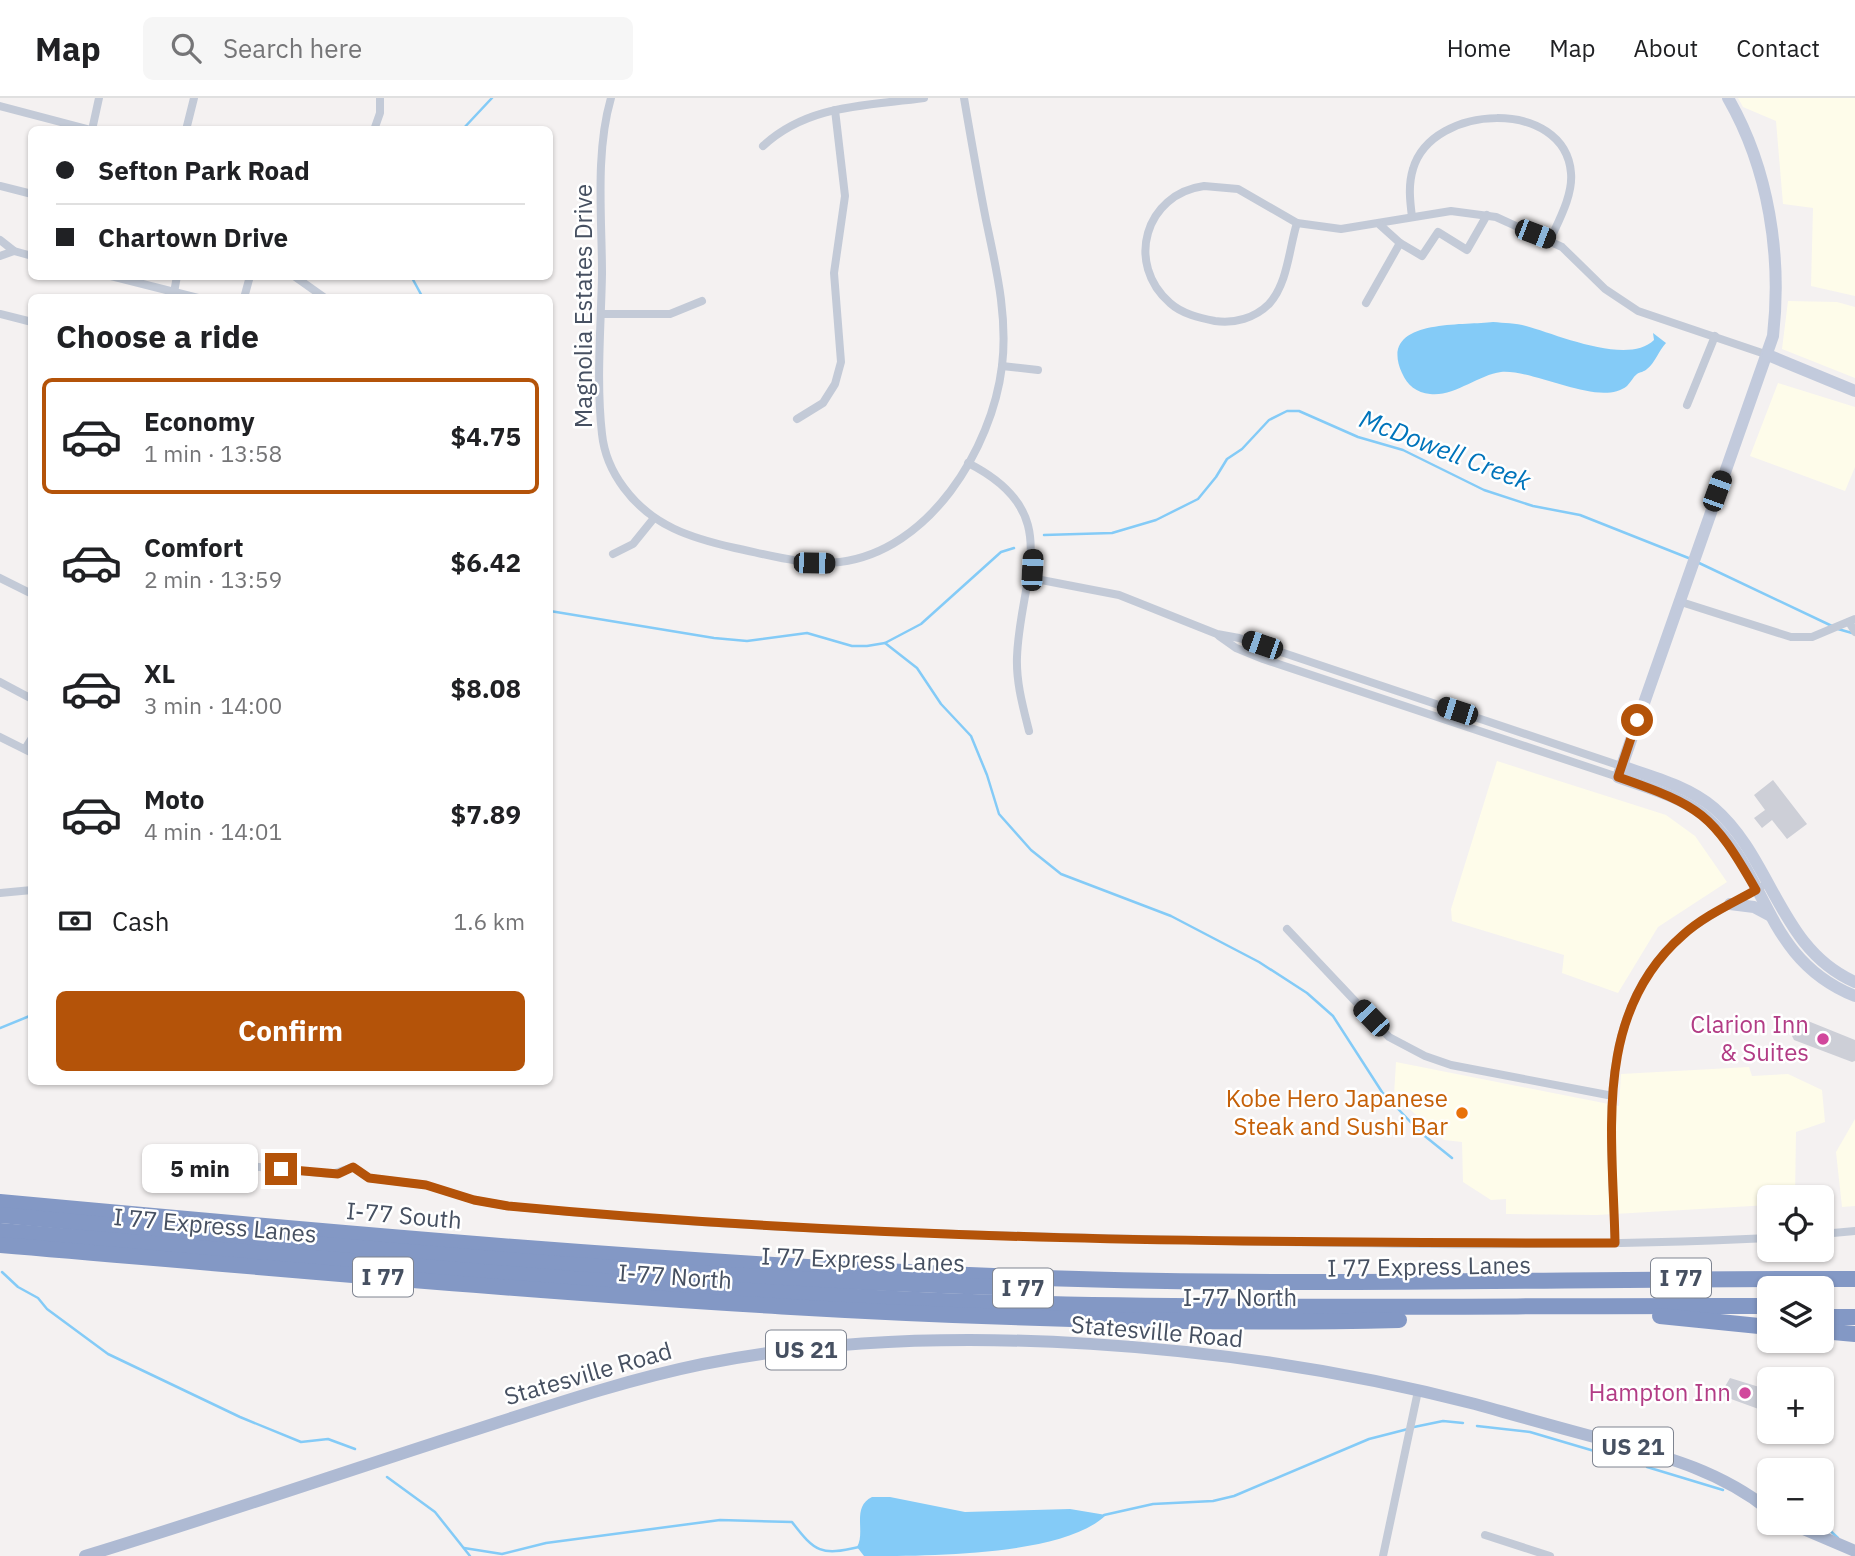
<!DOCTYPE html>
<meta charset="utf-8">
<style>
:root{--surface:#fff;--page:#f6f6f6;--text:#202124;--muted:#757577;--line:#e0e0e0;--accent:#b45309}
body{margin:0;font-family:"IBM Plex Sans",sans-serif;background:var(--page);color:var(--text);height:100vh;display:flex;flex-direction:column;font-size:26px;white-space:nowrap}
*{box-sizing:border-box;margin:0}
p{font-size:23px;color:var(--muted)}
.icon{flex:none;width:38px;height:38px;fill:none;stroke:currentColor;stroke-width:2;stroke-linecap:round;stroke-linejoin:round}
.map{position:relative;flex:1;overflow:hidden}
.sheet{position:absolute;left:28px;top:196px;width:525px;height:791px;display:flex;flex-direction:column;background:var(--surface);border-radius:10px;box-shadow:0 2px 5px #0004}
.sheet>*{flex:none}
.top-card{position:absolute;left:28px;top:28px;width:525px;height:154px;border-radius:10px;box-shadow:0 2px 5px #0004;display:grid;align-content:center;height:154px;padding:0 28px;background:var(--surface)}
.fabs{position:absolute;left:1757px;top:1087px;display:grid;gap:14px}
.fabs a{display:grid;place-items:center;width:77px;height:77px;border-radius:10px;background:var(--surface);box-shadow:0 2px 5px #0004;font-size:35px}
.end{position:absolute;width:32px;height:32px;margin:-16px;border:9px solid #b45309;background:#fff;box-shadow:0 0 0 4px #fff}
.from{border-radius:50%}
.bubble{position:absolute;height:49px;border-radius:10px;background:var(--surface);box-shadow:0 2px 5px #0004;font-size:23px;font-weight:700;line-height:49px;text-align:center}
.car{position:absolute;width:21px;height:42px;margin:-21px -10px;border-radius:9px;box-shadow:0 0 5px 2px #0007;background:linear-gradient(#222 24%,#8ab4d8 0 40%,#222 0 76%,#8ab4d8 0 86%,#222 0)}
.top-card b{display:flex;align-items:center;gap:24px;height:66px;font-size:26px}
.top-card b+b{border-top:2px solid var(--line)}
.top-card i{width:18px;height:18px;background:var(--text)}
ul{padding:0;list-style:none}
li{display:flex;align-items:center;gap:21px;height:116px;margin:0 14px 10px;padding:0 14px;border:4px solid transparent;border-radius:10px}
li div{flex:1}
li b{display:block;font-size:26px}
li em{font-style:normal;font-weight:700}
li.active{border-color:var(--accent)}
li>.icon{width:63px;height:63px;stroke-width:1.5}
h2{padding:0 28px;font-size:32px;line-height:84px}
.pay{display:flex;align-items:center;gap:18px;height:77px;padding:0 28px;font-size:26px}
.pay p{margin-inline-start:auto}
.cta{display:flex;gap:14px;margin-top:auto;padding:14px 28px}
.cta a{flex:1;height:80px;border-radius:10px;background:var(--accent);color:#fff;font-size:28px;font-weight:700;line-height:80px;text-align:center}
header{display:flex;align-items:center;gap:42px;box-sizing:border-box;height:98px;padding:0 35px;background:var(--surface);border-bottom:2px solid var(--line)}
header strong{font-size:33px}
nav{display:flex;gap:38px;margin-inline-start:auto;font-size:24px}
.search{width:490px;height:63px;background:var(--page);display:flex;align-items:center;gap:18px;box-sizing:border-box;padding:0 24px;border-radius:10px;color:var(--muted);font-size:26px}
.map>svg:first-child{display:block}
.commercial{fill:#fefcea}
.water{fill:#84cbf7}
.lines{fill:none;stroke-linecap:round;stroke-linejoin:round}
.stream{stroke:#84cbf7;stroke-width:2.5}
.building{fill:#cdcfd7}
.street{stroke:#c3cad7;stroke-width:8}
.secondary{stroke:#c2cadc;stroke-width:12}
.primary{stroke:#aebad3;stroke-width:12}
.highway{stroke:#8398c5;stroke-width:16}
.route{stroke:#b45309;stroke-width:9}
.hotel-dot{fill:#d1479c;stroke:#fff;stroke-width:2.5}
.food-dot{fill:#e8710a;stroke:#fff;stroke-width:2.5}
.labels{text-anchor:middle;stroke-width:5;stroke-linejoin:round;paint-order:stroke}
.shield{fill:#fff;stroke:#7e8490;stroke-width:2}
.shield-label{font-size:23px;font-weight:bold;fill:#465061}
.street-label{font-size:24px;fill:#465061;stroke:#fff}
.hotel-label{font-size:24px;fill:#b23c85;stroke:#fff;text-anchor:end}
.food-label{font-size:24px;fill:#c56008;stroke:#fff;text-anchor:end}
.water-label{font-size:26px;font-style:italic;fill:#0074bb;stroke:#fff}
</style>
<header>
<strong>Map</strong>
<div class="search"><svg class="icon" aria-label="search" viewBox="0 0 24 24"><circle cx="10" cy="10" r="6"/><path d="M15 15l6 6"/></svg>Search here</div>
<nav><a>Home</a><a>Map</a><a>About</a><a>Contact</a></nav>
</header>
<div class="map">
<svg width="1855" height="1458" viewBox="0 0 1855 1458">
<rect width="100%" height="100%" fill="#f4f1f1"/>
<g class="commercial">
<path d="M1738,0H1855V198L1811,188L1813,110L1783,106L1776,23L1743,9Z"/>
<path d="M1788,203L1837,204L1855,209V280L1782,251Z"/>
<path d="M1778,285L1855,309V369L1845,393L1750,358Z"/>
<path d="M1497,663L1666,717L1695,738L1727,784L1658,829L1618,895L1562,875L1564,857L1452,823L1451,811Z"/>
<path d="M1396,964L1619,1008L1621,976L1749,969L1752,978L1788,976L1822,992L1825,1024L1796,1034L1795,1099H1769V1107L1597,1117L1506,1116V1101L1491,1102L1463,1084L1462,1044L1444,1042L1394,997Z"/>
<path d="M1855,1021V1108L1842,1109L1836,1054Z"/>
</g>
<g class="water">
<path d="M1493,224C1504,225 1516,225 1526,228C1556,236 1628,268 1654,242L1653,235L1666,245C1659,252 1655,265 1647,271C1644,274 1640,274 1637,276C1633,279 1631,284 1627,288C1600,310 1535,271 1501,274C1478,277 1454,299 1430,296C1417,295 1407,287 1402,275C1377,220 1462,228 1493,224Z"/>
<path d="M872,1399H890L965,1414L1070,1411L1106,1417C1064,1458 929,1458 864,1458L857,1449C866,1434 851,1409 872,1399Z"/>
</g>
<g class="lines">
<g class="stream">
<path d="M462,32L492,0"/>
<path d="M411,178L423,200"/>
<path d="M1044,437L1112,435L1156,422L1198,401L1216,379L1227,361L1242,351L1269,322L1287,313H1299L1358,339L1403,352L1484,392L1533,408L1580,417L1691,461"/>
<path d="M1697,464L1832,528"/>
<path d="M550,513L714,540L747,543L807,535L852,548H867L885,545L921,526L1001,454L1014,450"/>
<path d="M1838,531L1852,535"/>
<path d="M885,545L917,570L941,606L971,638L987,677L999,716L1031,752L1061,776L1171,818L1259,864L1307,895L1333,918L1382,994L1421,1035L1452,1060"/>
<path d="M0,930L32,917"/>
<path d="M2,1174L18,1189L38,1200L47,1211L108,1256L240,1319L301,1344L328,1341L355,1351"/>
<path d="M1477,1328L1530,1334L1628,1363"/>
<path d="M1414,1329L1443,1323L1463,1325"/>
<path d="M1647,1369L1723,1392"/>
<path d="M387,1379L435,1414L470,1458"/>
<path d="M1104,1417L1153,1406L1213,1403L1234,1398L1369,1341L1408,1331"/>
<path d="M1821,1424L1838,1440"/>
<path d="M464,1450L502,1456L546,1445L720,1422L792,1424C815,1454 821,1458 859,1449"/>
</g>
</g>
<g class="building">
<path d="M1773,682L1807,726L1787,741L1772,722L1762,730L1754,720L1765,712L1754,697Z"/>
<path d="M1803,921L1855,942V963L1852,964L1794,942L1792,938L1798,922Z"/>
<path d="M1730,1280L1769,1292V1338L1759,1335L1764,1313L1720,1297Z"/>
</g>
<g class="lines">
<g class="street">
<path d="M611,0C595,55 602,120 602,176C601,229 596,284 602,336C604,355 612,374 624,390C652,428 691,440 735,450C769,457 805,468 840,464C929,453 992,351 1002,268C1008,218 996,170 986,122C978,81 971,41 964,0"/>
<path d="M0,8L91,32"/>
<path d="M92,32L99,0"/>
<path d="M186,32L194,0"/>
<path d="M374,32L380,15V0"/>
<path d="M763,48C808,6 866,8 924,0"/>
<path d="M0,88L32,96"/>
<path d="M1204,88L1238,91L1297,125C1289,150 1288,185 1269,206C1255,220 1234,226 1215,223C1200,220 1182,216 1170,205C1125,166 1145,96 1204,88Z"/>
<path d="M1412,119C1410,103 1408,87 1413,71C1432,5 1565,0 1571,75C1573,97 1559,122 1550,142"/>
<path d="M1297,125L1341,131L1451,113L1496,119L1562,149L1605,191L1638,213L1768,257"/>
<path d="M1380,127L1400,145"/>
<path d="M0,142L14,153L32,158"/>
<path d="M0,158L14,153"/>
<path d="M111,178L198,200"/>
<path d="M294,178L325,200"/>
<path d="M173,200L177,178"/>
<path d="M244,200L250,178"/>
<path d="M1366,205L1400,145L1422,158L1438,134L1467,152L1487,117"/>
<path d="M0,216L32,224"/>
<path d="M601,216H670L702,203"/>
<path d="M1002,268L1038,272"/>
<path d="M1687,307L1715,238"/>
<path d="M797,321L823,305L835,286L841,264L834,175L845,98L835,12"/>
<path d="M968,365C1067,415 1020,477 1017,559C1016,584 1023,609 1029,633"/>
<path d="M613,456L633,446L654,420"/>
<path d="M0,480L32,496"/>
<path d="M1031,480L1119,497L1217,536L1239,540L1621,668"/>
<path d="M1678,503L1791,539H1812L1855,521"/>
<path d="M1849,524L1855,534"/>
<path d="M1219,538L1236,550L1263,561L1618,679"/>
<path d="M0,584L32,601"/>
<path d="M0,639L32,655"/>
<path d="M25,651L32,640"/>
<path d="M0,795L32,792"/>
<path d="M1287,831L1389,939L1425,958L1451,967L1613,998"/>
<path d="M187,1059L206,1064L332,1076L353,1069L369,1080L426,1087L474,1102L508,1108C718,1130 931,1136 1142,1141C1350,1146 1561,1150 1769,1140"/>
<path d="M1822,1136L1855,1133"/>
<path d="M1615,1145C1612,1038 1592,912 1684,836C1707,817 1735,804 1761,789"/>
<path d="M1485,1437L1550,1458"/>
<path d="M1383,1458L1418,1293"/>
</g>
<g class="secondary">
<path d="M1728,0C1769,71 1782,158 1773,238L1618,679C1648,690 1681,698 1706,719C1769,774 1763,861 1855,898"/>
<path d="M1768,257L1855,293"/>
<path d="M1621,668C1653,679 1688,688 1714,710C1773,761 1779,851 1855,884"/>
<path d="M1730,806L1754,809L1769,817"/>
</g>
<g class="primary">
<path d="M1787,1424L1855,1453"/>
<path d="M85,1458C210,1420 335,1377 459,1337C540,1311 620,1283 703,1266C939,1219 1243,1246 1475,1306C1518,1318 1560,1330 1602,1341C1663,1358 1719,1372 1769,1412"/>
</g>
<g class="highway">
<path d="M0,1104C347,1136 694,1168 1043,1180C1313,1189 1584,1180 1855,1181"/>
<path d="M0,1117C346,1150 691,1182 1039,1190"/>
<path d="M0,1133C314,1159 627,1190 941,1203C1217,1213 1493,1207 1769,1208"/>
<path d="M0,1147C465,1186 932,1233 1399,1222"/>
<path d="M1660,1218L1769,1229"/>
<path d="M1822,1219H1855"/>
<path d="M1822,1233L1855,1236"/>
</g>
</g>
<g class="lines">
<path class="route" d="M281,1071L338,1076L353,1069L369,1080L426,1087L474,1102L508,1108C876,1143 1246,1145 1615,1145C1613,1038 1592,916 1683,837C1704,818 1731,806 1756,792C1712,715 1701,708 1618,679L1637,622"/>
</g>
<g class="hotel-dot">
<circle cx="1823" cy="941" r="7"/>
<circle cx="1745" cy="1295" r="7"/>
</g>
<circle class="food-dot" cx="1462" cy="1015" r="7"/>
<g class="labels">
<g class="shield">
<rect x="353" y="1159.5" width="60" height="39" rx="5"/>
<rect x="1651" y="1160.5" width="60" height="39" rx="5"/>
<rect x="993" y="1170.5" width="60" height="39" rx="5"/>
<rect x="766" y="1232.5" width="80" height="39" rx="5"/>
<rect x="1593" y="1329.5" width="80" height="39" rx="5"/>
</g>
<g class="shield-label">
<text x="383" y="1187">I 77</text>
<text x="1681" y="1188">I 77</text>
<text x="1023" y="1198">I 77</text>
<text x="806" y="1260">US 21</text>
<text x="1633" y="1357">US 21</text>
</g>
<g class="street-label">
<text transform="translate(584 208) rotate(-90)" y="8">Magnolia Estates Drive</text>
<text transform="translate(404 1118) rotate(5)" y="8">I-77 South</text>
<text transform="translate(215 1128) rotate(5)" y="8">I 77 Express Lanes</text>
<text transform="translate(863 1162) rotate(2)" y="8">I 77 Express Lanes</text>
<text transform="translate(1429 1169) rotate(-1)" y="8">I 77 Express Lanes</text>
<text transform="translate(675 1179) rotate(4)" y="8">I-77 North</text>
<text x="1240" y="1208">I-77 North</text>
<text transform="translate(1157 1234) rotate(5)" y="8">Statesville Road</text>
<text transform="translate(588 1276) rotate(-16)" y="8">Statesville Road</text>
</g>
<g class="hotel-label">
<text x="1809" y="935">Clarion Inn<tspan x="1809" dy="28">&amp; Suites</tspan></text>
<text x="1731" y="1303">Hampton Inn</text>
</g>
<g class="food-label">
<text x="1448" y="1009">Kobe Hero Japanese<tspan x="1448" dy="28">Steak and Sushi Bar</tspan></text>
</g>
<g class="water-label">
<text transform="translate(1445 352) rotate(21)" y="9">McDowell Creek</text>
</g>
</g>
</svg>
<div class="fabs">
<a><svg class="icon" aria-label="locate" viewBox="0 0 24 24"><circle cx="12" cy="12" r="6"/><path d="M12 2v4M12 18v4M2 12h4M18 12h4"/></svg></a>
<a><svg class="icon" aria-label="layers" viewBox="0 0 24 24"><path d="M12 4l9 5-9 5-9-5zM3 14l9 5 9-5"/></svg></a>
<a>+</a>
<a>−</a>
</div>
<i class="end from" style="left:1637px;top:622px"></i>
<i class="end" style="left:281px;top:1071px"></i>
<div class="bubble" style="left:142px;top:1046px;width:116px">5 min</div>
<i class="car" style="left:1535px;top:136px;rotate:111deg"></i>
<i class="car" style="left:1717px;top:393px;rotate:20deg"></i>
<i class="car" style="left:814px;top:465px;rotate:91deg"></i>
<i class="car" style="left:1032px;top:472px;rotate:3deg"></i>
<i class="car" style="left:1262px;top:547px;rotate:289deg"></i>
<i class="car" style="left:1457px;top:613px;rotate:288deg"></i>
<i class="car" style="left:1371px;top:920px;rotate:316deg"></i>
<div class="top-card">
<b><i class="from"></i>Sefton Park Road</b>
<b><i></i>Chartown Drive</b>
</div>
<section class="sheet">
<h2>Choose a ride</h2>
<ul>
<li class="active"><svg class="icon" aria-label="car" viewBox="0 0 24 24"><path d="M5 17H2v-5l4-1 3-4h7l3 4 3 1v5h-3M9 17h6M6 11h13"/><circle cx="7" cy="17" r="2"/><circle cx="17" cy="17" r="2"/></svg><div><b>Economy</b><p>1 min · 13:58</p></div><em>$4.75</em></li>
<li><svg class="icon" aria-label="car" viewBox="0 0 24 24"><path d="M5 17H2v-5l4-1 3-4h7l3 4 3 1v5h-3M9 17h6M6 11h13"/><circle cx="7" cy="17" r="2"/><circle cx="17" cy="17" r="2"/></svg><div><b>Comfort</b><p>2 min · 13:59</p></div><em>$6.42</em></li>
<li><svg class="icon" aria-label="car" viewBox="0 0 24 24"><path d="M5 17H2v-5l4-1 3-4h7l3 4 3 1v5h-3M9 17h6M6 11h13"/><circle cx="7" cy="17" r="2"/><circle cx="17" cy="17" r="2"/></svg><div><b>XL</b><p>3 min · 14:00</p></div><em>$8.08</em></li>
<li><svg class="icon" aria-label="car" viewBox="0 0 24 24"><path d="M5 17H2v-5l4-1 3-4h7l3 4 3 1v5h-3M9 17h6M6 11h13"/><circle cx="7" cy="17" r="2"/><circle cx="17" cy="17" r="2"/></svg><div><b>Moto</b><p>4 min · 14:01</p></div><em>$7.89</em></li>
</ul>
<div class="pay"><svg class="icon" aria-label="cash" viewBox="0 0 24 24"><path d="M3 7h18v10H3z"/><circle cx="12" cy="12" r="2"/></svg>Cash<p>1.6 km</p></div>
<div class="cta"><a>Confirm</a></div>
</section>
</div>
